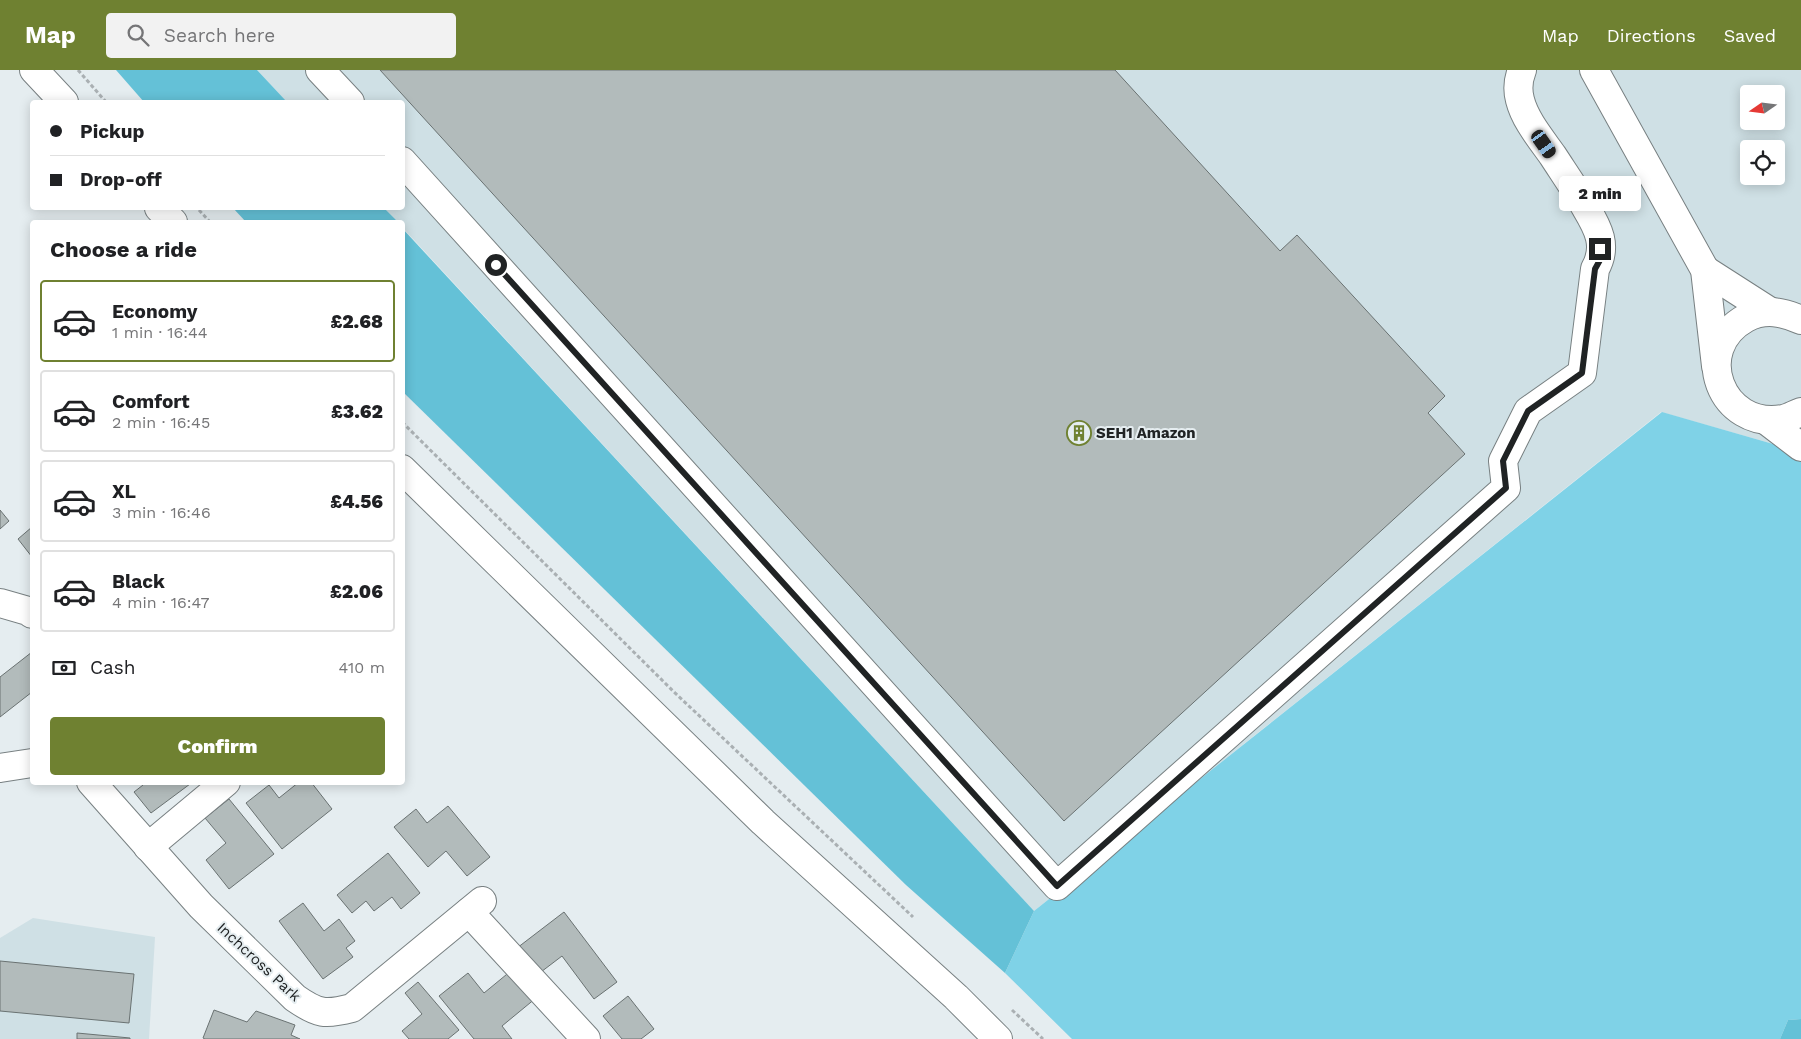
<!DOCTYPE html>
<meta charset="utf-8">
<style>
:root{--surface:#fff;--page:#f2f2f2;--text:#202124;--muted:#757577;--line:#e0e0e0;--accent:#6f8131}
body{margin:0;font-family:"Work Sans",sans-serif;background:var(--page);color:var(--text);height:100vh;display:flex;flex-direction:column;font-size:19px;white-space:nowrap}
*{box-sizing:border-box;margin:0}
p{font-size:16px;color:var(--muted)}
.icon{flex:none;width:28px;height:28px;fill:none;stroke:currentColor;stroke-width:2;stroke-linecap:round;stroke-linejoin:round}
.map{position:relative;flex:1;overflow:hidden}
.side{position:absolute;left:30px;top:150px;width:375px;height:565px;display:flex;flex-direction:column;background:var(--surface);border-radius:5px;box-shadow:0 2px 12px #0003}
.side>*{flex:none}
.hud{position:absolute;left:30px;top:30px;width:375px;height:110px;border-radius:5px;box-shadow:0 2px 12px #0003;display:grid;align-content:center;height:110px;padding:0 20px;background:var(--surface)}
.needle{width:32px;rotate:256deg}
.controls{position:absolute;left:1740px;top:15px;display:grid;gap:10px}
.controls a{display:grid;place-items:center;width:45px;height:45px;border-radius:5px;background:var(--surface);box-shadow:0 2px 12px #0003;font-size:25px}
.end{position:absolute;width:22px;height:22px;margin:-11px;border:6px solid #202324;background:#fff;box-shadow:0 0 0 2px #fff}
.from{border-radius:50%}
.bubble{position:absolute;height:35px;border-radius:5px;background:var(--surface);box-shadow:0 2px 12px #0003;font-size:16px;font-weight:800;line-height:35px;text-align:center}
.car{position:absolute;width:15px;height:30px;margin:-15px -8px;border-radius:6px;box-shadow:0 0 4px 1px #0007;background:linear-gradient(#222 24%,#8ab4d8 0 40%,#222 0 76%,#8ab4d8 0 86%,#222 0)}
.hud b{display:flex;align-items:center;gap:18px;height:48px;font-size:19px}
.hud b+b{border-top:1px solid var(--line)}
.hud i{width:12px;height:12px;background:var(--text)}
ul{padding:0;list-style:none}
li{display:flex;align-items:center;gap:15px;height:82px;margin:0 10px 8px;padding:0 10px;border:2px solid var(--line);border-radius:5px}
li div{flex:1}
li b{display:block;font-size:19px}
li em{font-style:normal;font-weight:800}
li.current{border-color:var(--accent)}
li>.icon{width:45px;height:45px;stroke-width:1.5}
h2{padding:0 20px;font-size:22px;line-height:60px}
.pay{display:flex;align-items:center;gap:12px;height:55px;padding:0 20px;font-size:19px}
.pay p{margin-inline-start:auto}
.button{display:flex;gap:10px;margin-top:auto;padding:10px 20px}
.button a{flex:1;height:58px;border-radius:5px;background:var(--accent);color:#fff;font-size:20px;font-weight:800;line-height:58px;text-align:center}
header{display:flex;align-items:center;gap:30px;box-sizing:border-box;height:70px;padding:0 25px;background:var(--accent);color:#fff}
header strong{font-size:24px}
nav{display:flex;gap:28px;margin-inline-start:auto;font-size:18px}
.search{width:350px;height:45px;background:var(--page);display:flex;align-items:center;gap:12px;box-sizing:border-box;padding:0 18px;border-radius:5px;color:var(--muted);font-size:19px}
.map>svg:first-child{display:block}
.built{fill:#cfe0e5;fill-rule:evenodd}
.green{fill:#7fd2e7}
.forest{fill:#64c1d7}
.building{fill:#b2bbbb;stroke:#6a7272}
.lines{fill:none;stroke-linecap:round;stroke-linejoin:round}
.minor-casing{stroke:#788082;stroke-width:30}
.major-casing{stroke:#788082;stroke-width:30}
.path{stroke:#aab0b3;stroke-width:3;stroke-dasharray:4 2.5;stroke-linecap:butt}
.minor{stroke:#fff;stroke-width:28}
.major{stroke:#fff;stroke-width:28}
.route{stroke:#202324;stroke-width:6}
.labels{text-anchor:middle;stroke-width:4;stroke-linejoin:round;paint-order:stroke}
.poi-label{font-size:15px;font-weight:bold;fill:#202324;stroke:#e5edf0;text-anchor:start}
.street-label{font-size:15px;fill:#202324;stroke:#e5edf0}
</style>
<header>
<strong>Map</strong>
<div class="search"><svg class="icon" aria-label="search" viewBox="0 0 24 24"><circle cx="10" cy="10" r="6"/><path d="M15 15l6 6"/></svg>Search here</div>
<nav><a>Map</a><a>Directions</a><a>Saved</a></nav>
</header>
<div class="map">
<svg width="1801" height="969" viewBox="0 0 1801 969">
<rect width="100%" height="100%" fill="#e5edf0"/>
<g class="built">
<path d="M257,0H1801V382L1661,342L1034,841L403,158L402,152H398L384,138H402V32H287ZM1749,24H1776V51H1749ZM1749,79H1776V106H1749Z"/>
<path d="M33,848L155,867L149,969H0V868Z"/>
</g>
<path class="green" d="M1662,342L1801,382V949L1788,950L1780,969H1072L1005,903L1034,841Z"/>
<g class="forest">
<path d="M116,0H257L287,32H144Z"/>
<path d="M233,138H384L398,152H246Z"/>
<path d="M402,158L1034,841L1005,903L906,815L403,322Z"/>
<path d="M1801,949V969H1780L1788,950Z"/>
</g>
<g class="building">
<path d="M380,0H1115L1280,181L1297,165L1445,326L1428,343L1465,384L1064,751Z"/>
<path d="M0,440L9,451L0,459Z"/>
<path d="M32,457V487L18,469Z"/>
<path d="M32,582V622L0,647V607Z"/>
<path d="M140,712H189L190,714L151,743L134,722L143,715Z"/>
<path d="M299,712H311L332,739L282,779L246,733L269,715L279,728Z"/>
<path d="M229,729L274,784L229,819L206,790L226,773L205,748Z"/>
<path d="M448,736L490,787L467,806L446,781L428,797L394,757L416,739L427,753Z"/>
<path d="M388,783L420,823L401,839L392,827L374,841L366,831L352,843L337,825Z"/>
<path d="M303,833L324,861L339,849L355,871L346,878L353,887L323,909L279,851Z"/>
<path d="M564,842L617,912L594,929L562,886L537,905L517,878Z"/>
<path d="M0,891L134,904L129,953L0,941Z"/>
<path d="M512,900L536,928L502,956L512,969H474L439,926L468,903L484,923Z"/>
<path d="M418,912L459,960L448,969H409L402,961L422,944L405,923Z"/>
<path d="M628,926L654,959L641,969H622L603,946Z"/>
<path d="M214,940L247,952L256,941L295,955L291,965L300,969H205L203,968Z"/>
<path d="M77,963L130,968V969H77Z"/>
</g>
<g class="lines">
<defs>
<g id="minor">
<path d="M320,0L350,32"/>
<path d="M1594,0L1705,200L1716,296"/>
<path d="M402,91L1057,816L1506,418L1503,391L1528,341L1582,303L1595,199C1608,176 1598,158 1586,138C1576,120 1564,103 1553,86C1541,69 1525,50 1520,30C1517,19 1518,10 1522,0"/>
<path d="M1705,200L1769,241"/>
<path d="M1801,250C1783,242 1765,238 1746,248C1690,279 1721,360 1783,349C1789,348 1795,344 1801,342"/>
<path d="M1767,351L1801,377"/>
<path d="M0,533L28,541L32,544"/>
<path d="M0,698L32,693"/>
<path d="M91,712L201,836L295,928C318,944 325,945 352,938L482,831"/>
<path d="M148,777L226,712"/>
<path d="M469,842L586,969"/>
</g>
<g id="major">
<path d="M34,0L64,32"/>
<path d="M159,138L173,152"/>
<path d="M402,399L763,752L956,927L998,969"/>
</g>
</defs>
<use href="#minor" class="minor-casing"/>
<use href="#major" class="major-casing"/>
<g class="path">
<path d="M78,0L106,32"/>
<path d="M199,140L210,152"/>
<path d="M402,352L674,622L913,847"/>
<path d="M1012,940L1043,969"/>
</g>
<use href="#minor" class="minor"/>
<use href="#major" class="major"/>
</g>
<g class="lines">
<path class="route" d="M496,195L1057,816L1506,418L1503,391L1528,341L1582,303L1595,199L1600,190V179"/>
</g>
<defs>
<symbol id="building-ring" viewBox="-11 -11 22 22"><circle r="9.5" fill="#e5edf0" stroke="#6f8131" stroke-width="1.5"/><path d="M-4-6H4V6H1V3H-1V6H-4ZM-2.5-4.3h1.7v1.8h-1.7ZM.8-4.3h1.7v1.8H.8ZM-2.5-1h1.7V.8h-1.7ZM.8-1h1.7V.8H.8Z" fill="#6f8131"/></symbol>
</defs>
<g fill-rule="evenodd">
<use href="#building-ring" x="1065" y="349" width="28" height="28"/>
</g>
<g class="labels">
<g class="poi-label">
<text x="1096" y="368">SEH1 Amazon</text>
</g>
<g class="street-label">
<text transform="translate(259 892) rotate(43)" y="5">Inchcross Park</text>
</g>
</g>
</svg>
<div class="controls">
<a><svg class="needle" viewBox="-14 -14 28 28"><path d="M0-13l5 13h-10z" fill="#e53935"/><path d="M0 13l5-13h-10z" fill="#757577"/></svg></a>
<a><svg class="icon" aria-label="locate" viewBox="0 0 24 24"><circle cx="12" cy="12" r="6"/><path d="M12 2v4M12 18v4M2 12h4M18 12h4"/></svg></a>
</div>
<i class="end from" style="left:496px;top:195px"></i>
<i class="end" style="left:1600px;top:179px"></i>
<div class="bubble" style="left:1559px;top:106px;width:82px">2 min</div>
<i class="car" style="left:1544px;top:74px;rotate:145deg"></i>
<div class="hud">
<b><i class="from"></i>Pickup</b>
<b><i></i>Drop-off</b>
</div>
<section class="side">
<h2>Choose a ride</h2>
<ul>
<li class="current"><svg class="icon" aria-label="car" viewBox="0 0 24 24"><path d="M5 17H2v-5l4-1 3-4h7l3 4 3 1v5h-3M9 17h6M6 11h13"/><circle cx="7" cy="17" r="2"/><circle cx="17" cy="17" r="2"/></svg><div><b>Economy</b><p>1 min · 16:44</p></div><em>£2.68</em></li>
<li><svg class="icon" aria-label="car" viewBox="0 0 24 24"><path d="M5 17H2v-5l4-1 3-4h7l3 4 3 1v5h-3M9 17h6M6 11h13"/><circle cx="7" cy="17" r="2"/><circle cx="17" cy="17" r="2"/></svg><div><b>Comfort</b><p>2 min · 16:45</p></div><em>£3.62</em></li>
<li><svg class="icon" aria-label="car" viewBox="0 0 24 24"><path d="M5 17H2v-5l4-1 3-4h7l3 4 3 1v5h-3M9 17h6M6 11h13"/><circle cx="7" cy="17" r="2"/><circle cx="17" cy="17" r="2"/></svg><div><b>XL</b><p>3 min · 16:46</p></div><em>£4.56</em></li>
<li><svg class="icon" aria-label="car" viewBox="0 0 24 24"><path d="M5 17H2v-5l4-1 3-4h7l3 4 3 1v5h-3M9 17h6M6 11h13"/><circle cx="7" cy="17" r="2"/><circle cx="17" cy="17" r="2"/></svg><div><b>Black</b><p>4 min · 16:47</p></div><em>£2.06</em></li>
</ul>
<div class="pay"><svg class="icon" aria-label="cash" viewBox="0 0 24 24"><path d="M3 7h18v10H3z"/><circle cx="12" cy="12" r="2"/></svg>Cash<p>410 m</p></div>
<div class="button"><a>Confirm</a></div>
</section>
</div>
